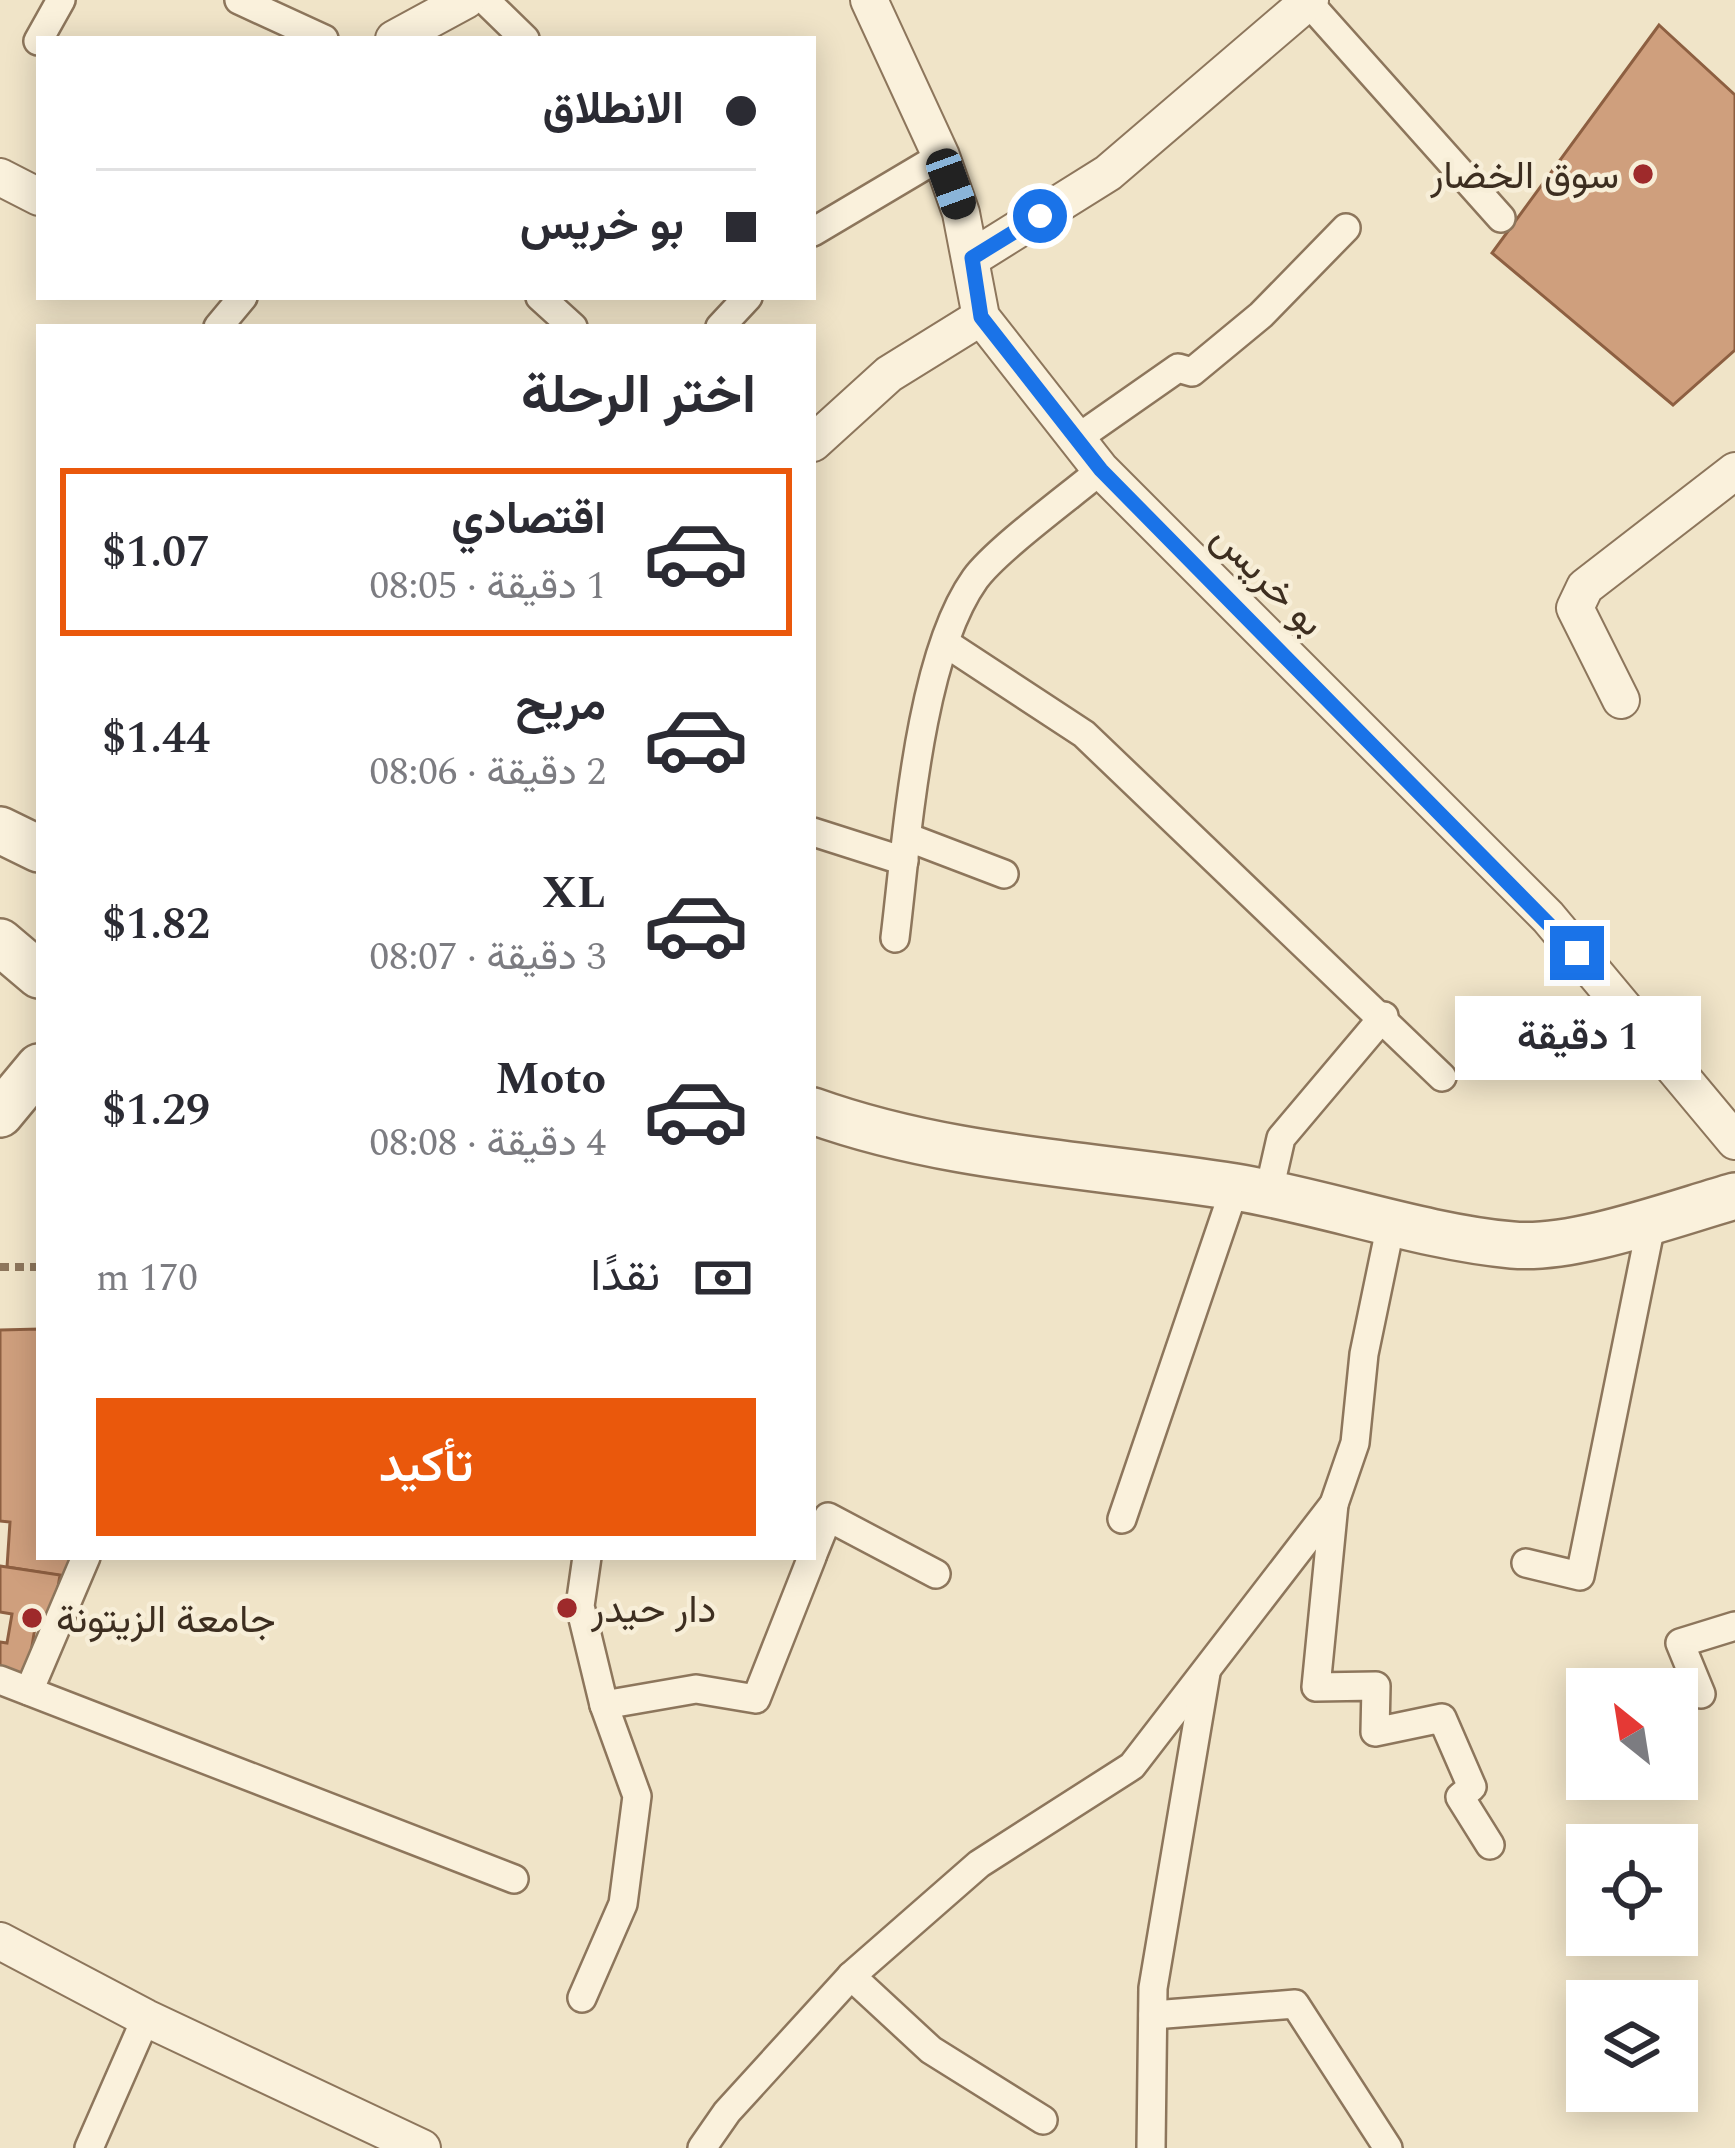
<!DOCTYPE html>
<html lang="ar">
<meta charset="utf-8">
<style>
:root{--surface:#fff;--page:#f7f7f7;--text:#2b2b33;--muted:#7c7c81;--line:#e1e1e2;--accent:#ea580c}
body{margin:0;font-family:Spectral,Vazirmatn,serif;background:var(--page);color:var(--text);direction:rtl;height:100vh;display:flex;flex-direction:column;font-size:45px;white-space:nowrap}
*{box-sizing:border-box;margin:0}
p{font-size:39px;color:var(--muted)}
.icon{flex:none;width:66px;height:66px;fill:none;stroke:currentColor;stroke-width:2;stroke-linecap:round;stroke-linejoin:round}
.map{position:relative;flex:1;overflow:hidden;direction:ltr}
.drawer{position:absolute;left:36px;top:324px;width:780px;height:1236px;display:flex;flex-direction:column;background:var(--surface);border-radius:0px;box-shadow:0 6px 30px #0003;direction:rtl}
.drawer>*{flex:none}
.hud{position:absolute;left:36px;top:36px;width:780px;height:264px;border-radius:0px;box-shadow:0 6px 30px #0003;direction:rtl;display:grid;align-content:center;height:264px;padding:0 60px;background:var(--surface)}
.needle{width:78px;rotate:330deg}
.controls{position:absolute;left:1566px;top:1668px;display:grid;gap:24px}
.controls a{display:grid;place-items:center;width:132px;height:132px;border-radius:0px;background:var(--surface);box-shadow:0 6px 30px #0003;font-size:60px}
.end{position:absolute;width:54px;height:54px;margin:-27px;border:15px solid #1a73e8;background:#fff;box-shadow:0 0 0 6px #fff}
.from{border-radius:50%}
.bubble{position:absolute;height:84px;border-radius:0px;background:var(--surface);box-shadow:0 6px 30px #0003;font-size:39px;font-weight:600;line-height:84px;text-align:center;direction:rtl}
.car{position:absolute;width:36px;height:72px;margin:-36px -18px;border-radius:15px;box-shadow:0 0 9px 3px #0007;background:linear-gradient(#222 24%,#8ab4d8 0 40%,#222 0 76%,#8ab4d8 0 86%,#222 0)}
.hud b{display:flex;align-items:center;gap:42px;height:114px;font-size:45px}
.hud b+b{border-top:3px solid var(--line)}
.hud i{width:30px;height:30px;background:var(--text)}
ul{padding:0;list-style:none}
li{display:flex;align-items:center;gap:36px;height:168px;margin:0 24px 18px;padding:0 36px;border:6px solid transparent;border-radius:0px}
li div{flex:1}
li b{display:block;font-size:45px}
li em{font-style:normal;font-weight:600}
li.on{border-color:var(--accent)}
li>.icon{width:108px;height:108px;stroke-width:1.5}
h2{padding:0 60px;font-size:54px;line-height:144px}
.pay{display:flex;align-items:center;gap:30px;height:132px;padding:0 60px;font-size:45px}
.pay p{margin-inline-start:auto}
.button{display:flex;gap:24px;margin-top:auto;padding:24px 60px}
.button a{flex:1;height:138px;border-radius:0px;background:var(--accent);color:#fff;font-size:48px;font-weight:600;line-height:138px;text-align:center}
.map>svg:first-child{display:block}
.building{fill:#cf9f7d;stroke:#8d5f41;stroke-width:3}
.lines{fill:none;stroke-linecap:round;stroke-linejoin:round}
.pedestrian-casing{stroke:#8d765c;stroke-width:32}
.minor-casing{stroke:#8d765c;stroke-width:40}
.tertiary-casing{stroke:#8d765c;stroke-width:50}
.path{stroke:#8d765c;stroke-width:8;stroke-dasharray:9 6;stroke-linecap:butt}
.pedestrian{stroke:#faf1dc;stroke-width:27}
.minor{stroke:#faf1dc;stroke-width:36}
.tertiary{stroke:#faf1dc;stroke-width:45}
.route{stroke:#1a73e8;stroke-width:15}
.poi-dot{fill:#9e2a2b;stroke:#f7eed8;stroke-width:4.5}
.labels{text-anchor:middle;stroke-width:9;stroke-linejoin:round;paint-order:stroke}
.poi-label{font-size:39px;fill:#3d2e20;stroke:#f7eed8;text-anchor:start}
.street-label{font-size:39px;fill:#3d2e20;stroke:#f7eed8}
</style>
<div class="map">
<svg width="1735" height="2148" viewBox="0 0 1735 2148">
<rect width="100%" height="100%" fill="#f0e4c8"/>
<g class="building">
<path d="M1659,25L1735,95V350L1673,405L1492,253Z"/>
<path d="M39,1329V1557H78L69,1577L7,1567L10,1522L0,1521V1330Z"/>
<path d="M0,1566L60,1575L52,1624L36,1622L27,1676L0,1672V1642L7,1643L12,1614L0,1612Z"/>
</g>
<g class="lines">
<defs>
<g id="pedestrian">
<path d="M239,0L324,39"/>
<path d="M485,0L525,39"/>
<path d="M1308,2L1501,218"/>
<path d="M38,41L61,0"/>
<path d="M813,232L941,156"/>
<path d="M540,297L573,327"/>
<path d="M218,327L243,297"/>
<path d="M720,327L748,297"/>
<path d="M1075,440L1178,368L1192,372L1261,315L1346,228"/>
<path d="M947,644L1084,734L1442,1077"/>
<path d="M813,832L904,861"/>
<path d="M907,837L1004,874"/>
<path d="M895,938C907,841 918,659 975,579C996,550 1070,496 1101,470"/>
<path d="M1268,1195L1281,1138L1384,1016"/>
<path d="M1334,1504L1316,1687L1376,1686L1375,1732L1442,1718L1472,1787L1460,1797L1490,1845"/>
<path d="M1122,1519L1235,1187"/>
<path d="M813,1554L828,1517L936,1574"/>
<path d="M1526,1563L1580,1576L1652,1220"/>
<path d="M0,1680L514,1879"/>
<path d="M29,1691L86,1557"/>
<path d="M1701,1694L1680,1643L1735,1626"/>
<path d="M604,1705L696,1689L756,1699L812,1557"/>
<path d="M851,1976L931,2050L1043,2120"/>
<path d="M582,1998L623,1904L637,1796L604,1705L580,1606L587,1557"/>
<path d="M1153,2015L1295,2004L1388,2148"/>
<path d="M89,2148L146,2018"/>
<path d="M702,2148L727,2112L851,1976L979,1864L1132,1766L1334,1504L1355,1443L1364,1354L1392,1219"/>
<path d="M1151,2148L1153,1988L1206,1673"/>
</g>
<g id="minor">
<path d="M869,0L941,156L961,213L981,317L1101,470L1548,917L1735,1141"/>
<path d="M394,39L466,0"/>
<path d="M0,177L39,197"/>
<path d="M972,258L1108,173L1310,0"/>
<path d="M813,443L889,374L981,317"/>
<path d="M1621,700L1575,608L1585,587L1735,471"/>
<path d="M0,1941L146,2018L422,2148"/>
</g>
<g id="tertiary">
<path d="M0,830L39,849"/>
<path d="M0,942L39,975"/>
<path d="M813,1111C950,1160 1092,1164 1235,1187C1325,1202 1423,1237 1512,1245C1573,1251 1675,1213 1735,1196"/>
<path d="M0,1114L39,1067"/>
</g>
</defs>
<use href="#pedestrian" class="pedestrian-casing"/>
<use href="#minor" class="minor-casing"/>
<use href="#tertiary" class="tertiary-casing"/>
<path class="path" d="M0,1267H39"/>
<use href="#pedestrian" class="pedestrian"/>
<use href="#minor" class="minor"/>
<use href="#tertiary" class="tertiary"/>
</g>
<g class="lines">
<path class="route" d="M1040,216L972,258L981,317L1101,470L1577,953"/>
</g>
<g class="poi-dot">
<circle cx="1643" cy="174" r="12"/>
<circle cx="567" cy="1608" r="12"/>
<circle cx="32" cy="1618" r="12"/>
</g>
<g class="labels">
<g class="poi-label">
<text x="1619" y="188" text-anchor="end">سوق الخضار</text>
<text x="591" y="1622">دار حيدر</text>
<text x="56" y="1632">جامعة الزيتونة</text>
</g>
<g class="street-label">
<text transform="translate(1269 579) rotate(45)" y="14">بو خريس</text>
</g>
</g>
</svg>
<div class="controls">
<a><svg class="needle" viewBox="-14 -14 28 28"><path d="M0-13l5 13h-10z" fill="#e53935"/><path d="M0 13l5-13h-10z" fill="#7c7c81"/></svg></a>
<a><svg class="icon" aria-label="locate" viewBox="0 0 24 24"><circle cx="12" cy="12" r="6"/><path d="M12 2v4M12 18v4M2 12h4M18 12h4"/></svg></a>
<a><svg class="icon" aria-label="layers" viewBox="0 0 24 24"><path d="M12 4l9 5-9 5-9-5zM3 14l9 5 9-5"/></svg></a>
</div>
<i class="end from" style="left:1040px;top:216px"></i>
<i class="end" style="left:1577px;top:953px"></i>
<div class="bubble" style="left:1455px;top:996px;width:246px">1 دقيقة</div>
<i class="car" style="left:951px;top:184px;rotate:160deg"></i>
<div class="hud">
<b><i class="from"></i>الانطلاق</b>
<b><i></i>بو خريس</b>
</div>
<section class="drawer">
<h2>اختر الرحلة</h2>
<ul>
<li class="on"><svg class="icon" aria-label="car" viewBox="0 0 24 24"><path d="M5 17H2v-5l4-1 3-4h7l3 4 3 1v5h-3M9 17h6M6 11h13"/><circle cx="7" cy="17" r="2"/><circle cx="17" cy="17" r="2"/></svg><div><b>اقتصادي</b><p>1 دقيقة · 08:05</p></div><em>$1.07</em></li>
<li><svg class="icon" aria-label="car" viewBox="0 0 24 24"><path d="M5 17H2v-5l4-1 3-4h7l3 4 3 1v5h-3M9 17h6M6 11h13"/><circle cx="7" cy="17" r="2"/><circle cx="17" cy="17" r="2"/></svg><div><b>مريح</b><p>2 دقيقة · 08:06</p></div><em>$1.44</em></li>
<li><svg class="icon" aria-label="car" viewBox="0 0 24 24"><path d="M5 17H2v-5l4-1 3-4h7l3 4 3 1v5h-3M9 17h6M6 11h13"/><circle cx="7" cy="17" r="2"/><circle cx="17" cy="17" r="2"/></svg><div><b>XL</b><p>3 دقيقة · 08:07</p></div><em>$1.82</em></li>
<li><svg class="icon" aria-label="car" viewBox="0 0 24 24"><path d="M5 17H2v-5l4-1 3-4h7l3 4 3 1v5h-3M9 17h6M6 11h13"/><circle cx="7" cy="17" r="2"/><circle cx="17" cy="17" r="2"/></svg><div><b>Moto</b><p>4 دقيقة · 08:08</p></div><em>$1.29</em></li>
</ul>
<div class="pay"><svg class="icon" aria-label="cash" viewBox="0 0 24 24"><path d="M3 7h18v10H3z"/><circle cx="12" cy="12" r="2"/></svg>نقدًا<p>170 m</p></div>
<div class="button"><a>تأكيد</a></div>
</section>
</div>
